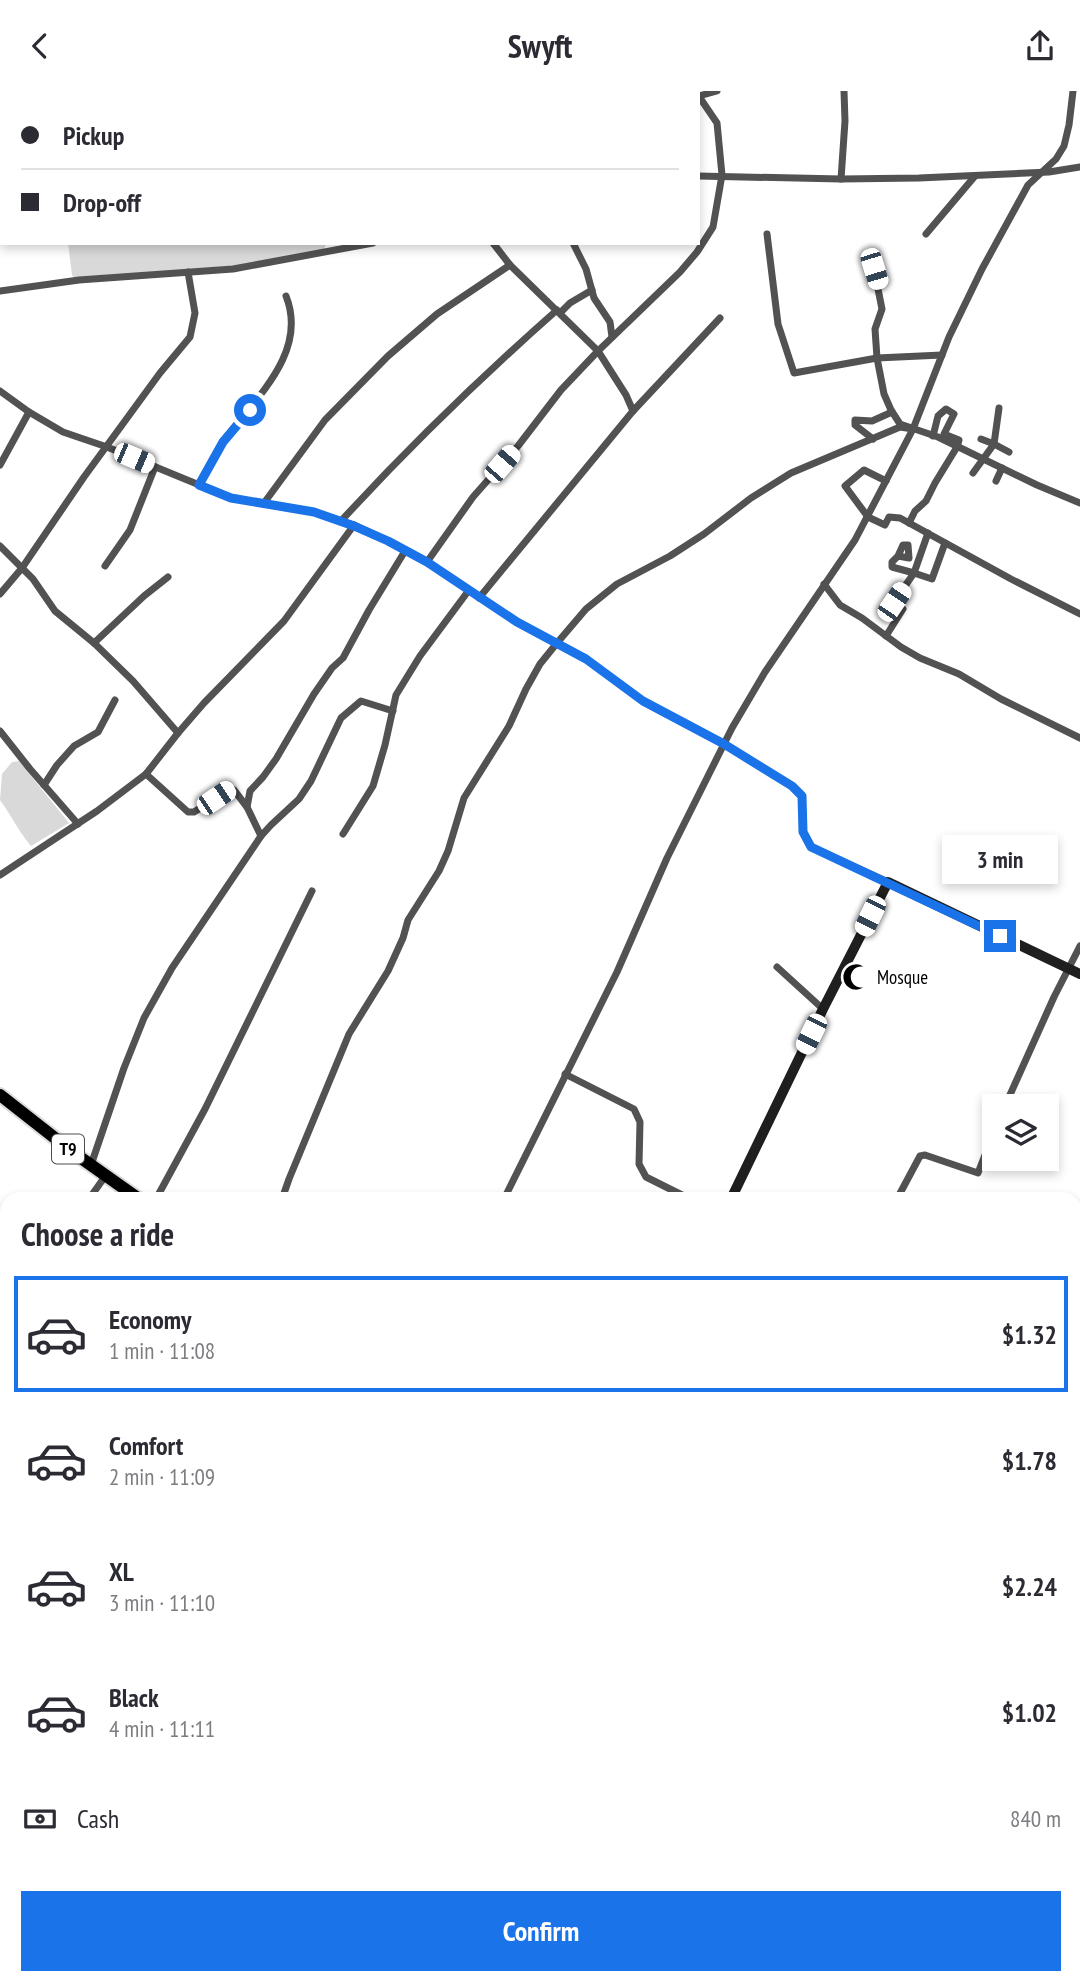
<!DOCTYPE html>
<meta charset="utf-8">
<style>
:root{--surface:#fff;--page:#f7f7f7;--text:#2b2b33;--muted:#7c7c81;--line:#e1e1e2;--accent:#1a73e8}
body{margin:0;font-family:"PT Sans Narrow",sans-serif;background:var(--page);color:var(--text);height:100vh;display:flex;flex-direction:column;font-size:26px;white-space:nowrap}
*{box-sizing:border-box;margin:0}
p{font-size:23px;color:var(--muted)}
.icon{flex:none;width:38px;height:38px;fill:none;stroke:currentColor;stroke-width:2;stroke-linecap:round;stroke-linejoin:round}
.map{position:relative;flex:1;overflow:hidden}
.side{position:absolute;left:0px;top:1101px;width:1082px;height:793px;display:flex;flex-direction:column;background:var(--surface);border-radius:21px 21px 0 0;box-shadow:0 4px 10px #0003}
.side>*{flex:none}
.top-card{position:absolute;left:0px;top:0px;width:700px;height:154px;box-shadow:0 4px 10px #0003;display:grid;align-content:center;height:154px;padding:0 21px;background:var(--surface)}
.buttons{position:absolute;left:982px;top:1003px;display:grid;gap:14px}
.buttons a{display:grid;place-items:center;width:77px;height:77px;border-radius:0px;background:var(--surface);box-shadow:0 4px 10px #0003;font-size:35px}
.end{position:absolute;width:32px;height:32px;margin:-16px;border:9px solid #1a73e8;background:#fff;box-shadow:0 0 0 4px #fff}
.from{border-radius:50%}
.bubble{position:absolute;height:49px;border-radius:0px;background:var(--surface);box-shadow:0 4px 10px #0003;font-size:23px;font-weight:700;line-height:49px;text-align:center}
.car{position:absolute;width:21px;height:42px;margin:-21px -10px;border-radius:9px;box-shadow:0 0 5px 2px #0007;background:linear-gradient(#fff 24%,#345 0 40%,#fff 0 76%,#345 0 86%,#fff 0)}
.top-card b{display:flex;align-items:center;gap:24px;height:66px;font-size:26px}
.top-card b+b{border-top:2px solid var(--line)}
.top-card i{width:18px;height:18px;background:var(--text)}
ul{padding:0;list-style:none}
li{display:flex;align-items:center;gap:21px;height:116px;margin:0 14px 10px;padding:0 7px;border:4px solid transparent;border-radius:0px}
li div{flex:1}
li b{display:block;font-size:26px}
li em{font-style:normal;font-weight:700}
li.selected{border-color:var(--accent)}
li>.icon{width:63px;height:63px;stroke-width:1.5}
h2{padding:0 21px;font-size:32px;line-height:84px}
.pay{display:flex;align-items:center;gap:18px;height:77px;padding:0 21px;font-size:26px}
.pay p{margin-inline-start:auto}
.button{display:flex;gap:14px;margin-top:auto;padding:14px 21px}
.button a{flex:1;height:80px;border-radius:0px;background:var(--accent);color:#fff;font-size:28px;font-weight:700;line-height:80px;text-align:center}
header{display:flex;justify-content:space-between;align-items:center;height:91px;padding:0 21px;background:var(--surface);font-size:32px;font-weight:700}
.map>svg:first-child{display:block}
.green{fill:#d9d9d9}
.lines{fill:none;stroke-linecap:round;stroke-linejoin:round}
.highway-casing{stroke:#dbdbdb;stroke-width:16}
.street{stroke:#525252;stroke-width:7}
.secondary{stroke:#1f1f1f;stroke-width:10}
.highway{stroke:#000;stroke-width:12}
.route{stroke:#1a73e8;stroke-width:9}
.labels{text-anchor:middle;stroke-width:5;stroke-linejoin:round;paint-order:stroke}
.shield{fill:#fff;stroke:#4c4c4c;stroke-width:2}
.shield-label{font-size:18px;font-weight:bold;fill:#000}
.poi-label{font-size:19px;fill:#000;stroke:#fff;text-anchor:start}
</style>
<header><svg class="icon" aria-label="back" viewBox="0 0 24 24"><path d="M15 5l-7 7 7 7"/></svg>Swyft<svg class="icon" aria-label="share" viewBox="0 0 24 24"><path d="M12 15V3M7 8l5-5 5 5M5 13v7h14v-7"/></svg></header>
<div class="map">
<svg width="1080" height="1892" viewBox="0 0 1080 1892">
<rect width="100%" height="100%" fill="#fff"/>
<g class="green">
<path d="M68,152H325L326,153L323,162L233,178L75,189L72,184Z"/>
<path d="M19,670L69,732L31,755C19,741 11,724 0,709L2,683L12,671Z"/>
</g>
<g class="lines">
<defs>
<g id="highway">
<path d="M0,1004L74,1062L139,1108"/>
<path d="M1074,1655L1080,1656"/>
</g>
</defs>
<use href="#highway" class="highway-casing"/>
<g class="street">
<path d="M149,0L151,2"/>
<path d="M404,0V2"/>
<path d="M129,2L130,0"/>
<path d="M238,2L240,0"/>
<path d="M362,2L365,0"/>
<path d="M699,5L717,0"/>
<path d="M698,85L841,88L919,87L1049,81L1080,76"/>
<path d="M841,88L845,30L844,0"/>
<path d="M0,97L2,96"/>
<path d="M767,143L778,233L794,282L877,267L942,264"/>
<path d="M926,143L975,85"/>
<path d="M493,152L510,174L598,260L626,304L633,320"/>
<path d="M573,152L586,178L594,207L610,231L612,246"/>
<path d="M874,178L882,218L875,238L877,267L884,303L891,319L900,333L938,346L1037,394L1080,412"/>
<path d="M0,200L79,189L233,178L373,152"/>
<path d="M560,222L570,212L592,199"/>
<path d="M0,300L29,321L63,341L107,356L231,407L314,421L354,434L388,450L427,471L517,531L586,568L643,610L724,653L792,695L802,705L803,741L811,756L888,791"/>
<path d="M999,317L994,353L1009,361"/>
<path d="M873,348L855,334V329L872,330L892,321"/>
<path d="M0,374L29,321"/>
<path d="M973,382L994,353L981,348"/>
<path d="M886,390L864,379L845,395L868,426L885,434L889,426L900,427L1011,488L1080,523"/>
<path d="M996,390L1002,377"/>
<path d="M199,394C207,380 214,364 223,351C253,309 309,263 286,205"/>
<path d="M264,412L325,329L388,265L437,223L510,174"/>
<path d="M341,430C410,355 480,287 557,219"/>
<path d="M909,432L915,420L926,410L935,392L957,356L959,349L944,343L954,323L946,318L938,325L933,345"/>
<path d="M0,455L33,488L55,520L94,552L133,590L178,642"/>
<path d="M898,465L909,467L908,454H903L898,465L892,471V476L914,482L928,442"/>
<path d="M427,471L473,406L518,355L561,299L598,260L680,181L697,161L713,136L722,84L717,32L698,4"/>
<path d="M105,475L130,439L155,376"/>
<path d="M824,493L840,514L862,527L901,556L920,567L959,583L1001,608L1080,647"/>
<path d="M0,503L22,477L84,386L160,282L190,246L195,222L188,181"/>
<path d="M479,507L633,320L720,227"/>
<path d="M886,545L903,518L894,511L914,482L932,488L945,452"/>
<path d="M94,552L144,505L168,486"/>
<path d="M0,640L30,678L78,733"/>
<path d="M146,683L188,721H194L230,698L234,699L247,716"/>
<path d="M44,694L57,674L74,655L98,641L115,609"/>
<path d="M343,743L373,695L385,654L396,604L420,565L469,499"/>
<path d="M261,745L247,716L250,700L263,686L276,668L314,603L332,577L343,567L369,519L405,460"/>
<path d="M0,784L97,720L146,683L178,642L204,612L284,530L354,434"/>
<path d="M777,876L823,918"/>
<path d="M565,983L634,1018L640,1031L639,1073L646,1086L690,1108"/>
<path d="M1005,1015L1054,906L1080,855"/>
<path d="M91,1074L124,977L144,927L172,877L261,745L271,734L299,708L311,690L341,627L361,610L393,620"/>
<path d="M89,1108L106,1084"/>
<path d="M156,1108L205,1018L312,800"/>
<path d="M282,1108L289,1088L349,943L388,880L403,847L408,829L439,780L448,760L464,707L509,635L526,598L540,573L557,552L586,518L617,493L670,465L704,443L751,407L791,382L900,336L913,338"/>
<path d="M504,1108L617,881L667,767L732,637L765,581L855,449L913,338L949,246L982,178L1028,94L1056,68L1064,55L1069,34L1073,0"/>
<path d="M897,1108L920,1065L925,1064L978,1082L994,1041"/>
<path d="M0,1250L7,1237"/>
<path d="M1074,1359L1080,1340"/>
<path d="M1074,1372L1080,1373"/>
<path d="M0,1438L7,1443"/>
<path d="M1074,1569L1080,1555"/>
<path d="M0,1658L7,1646"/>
<path d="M1074,1846L1080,1832"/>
<path d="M132,1892L134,1886"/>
<path d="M239,1892L241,1886"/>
<path d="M360,1892L363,1886"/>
<path d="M476,1892L479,1886"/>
<path d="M592,1892L595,1886"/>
<path d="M710,1892L713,1886"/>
<path d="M825,1892L827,1886"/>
<path d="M944,1892L946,1886"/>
<path d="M1054,1892L1057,1886"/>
</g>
<path class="secondary" d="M731,1108L823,918L888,791L1080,883"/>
<use href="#highway" class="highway"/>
</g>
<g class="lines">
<path class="route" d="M250,319L223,351L199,394L231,407L314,421L354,435L388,450L427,471L517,531L586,568L643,610L724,653L792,695L802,705L803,741L811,756L1000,845"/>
</g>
<defs>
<symbol id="mosque-bare" viewBox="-9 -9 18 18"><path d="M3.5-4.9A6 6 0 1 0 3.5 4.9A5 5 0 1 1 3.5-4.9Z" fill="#000" stroke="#fff" stroke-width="2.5" paint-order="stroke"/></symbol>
</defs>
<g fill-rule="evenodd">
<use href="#mosque-bare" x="837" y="867" width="38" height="38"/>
</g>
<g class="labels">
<rect class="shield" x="52" y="1043.5" width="32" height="29" rx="5"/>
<g class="shield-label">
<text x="68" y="1064">T9</text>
</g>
<g class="poi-label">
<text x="877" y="893">Mosque</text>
</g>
</g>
</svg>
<div class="buttons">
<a><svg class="icon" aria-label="layers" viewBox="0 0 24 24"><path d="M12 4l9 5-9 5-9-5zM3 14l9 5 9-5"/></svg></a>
</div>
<i class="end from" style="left:250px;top:319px"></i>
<i class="end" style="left:1000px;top:845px"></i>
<div class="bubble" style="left:942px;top:744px;width:116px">3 min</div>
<i class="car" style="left:874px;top:178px;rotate:163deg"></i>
<i class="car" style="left:134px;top:367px;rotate:113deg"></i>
<i class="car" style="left:502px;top:373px;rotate:41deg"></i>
<i class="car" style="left:894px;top:511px;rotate:34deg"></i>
<i class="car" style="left:216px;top:707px;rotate:56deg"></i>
<i class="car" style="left:870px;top:825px;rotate:206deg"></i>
<i class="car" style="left:811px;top:943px;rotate:206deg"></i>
<div class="top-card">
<b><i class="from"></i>Pickup</b>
<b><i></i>Drop-off</b>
</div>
<section class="side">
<h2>Choose a ride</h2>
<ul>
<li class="selected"><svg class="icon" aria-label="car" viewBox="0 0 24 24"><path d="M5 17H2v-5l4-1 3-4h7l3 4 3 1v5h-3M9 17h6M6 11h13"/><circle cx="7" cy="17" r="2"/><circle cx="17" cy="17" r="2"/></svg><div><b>Economy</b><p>1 min · 11:08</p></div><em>$1.32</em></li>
<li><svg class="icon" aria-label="car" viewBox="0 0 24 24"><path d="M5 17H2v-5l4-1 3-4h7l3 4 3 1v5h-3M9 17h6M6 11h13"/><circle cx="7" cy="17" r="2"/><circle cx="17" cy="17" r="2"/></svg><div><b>Comfort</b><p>2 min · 11:09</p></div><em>$1.78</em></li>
<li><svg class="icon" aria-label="car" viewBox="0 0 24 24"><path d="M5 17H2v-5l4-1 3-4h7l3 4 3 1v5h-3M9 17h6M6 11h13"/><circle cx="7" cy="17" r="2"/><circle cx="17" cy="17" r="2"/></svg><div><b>XL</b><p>3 min · 11:10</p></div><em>$2.24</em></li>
<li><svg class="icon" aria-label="car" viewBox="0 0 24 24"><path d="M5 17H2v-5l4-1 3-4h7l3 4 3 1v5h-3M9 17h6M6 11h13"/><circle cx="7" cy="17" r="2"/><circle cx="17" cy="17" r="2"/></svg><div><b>Black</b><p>4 min · 11:11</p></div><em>$1.02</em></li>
</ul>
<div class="pay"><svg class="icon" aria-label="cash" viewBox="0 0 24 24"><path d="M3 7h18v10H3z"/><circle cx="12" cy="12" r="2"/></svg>Cash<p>840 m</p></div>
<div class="button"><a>Confirm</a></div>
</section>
</div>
